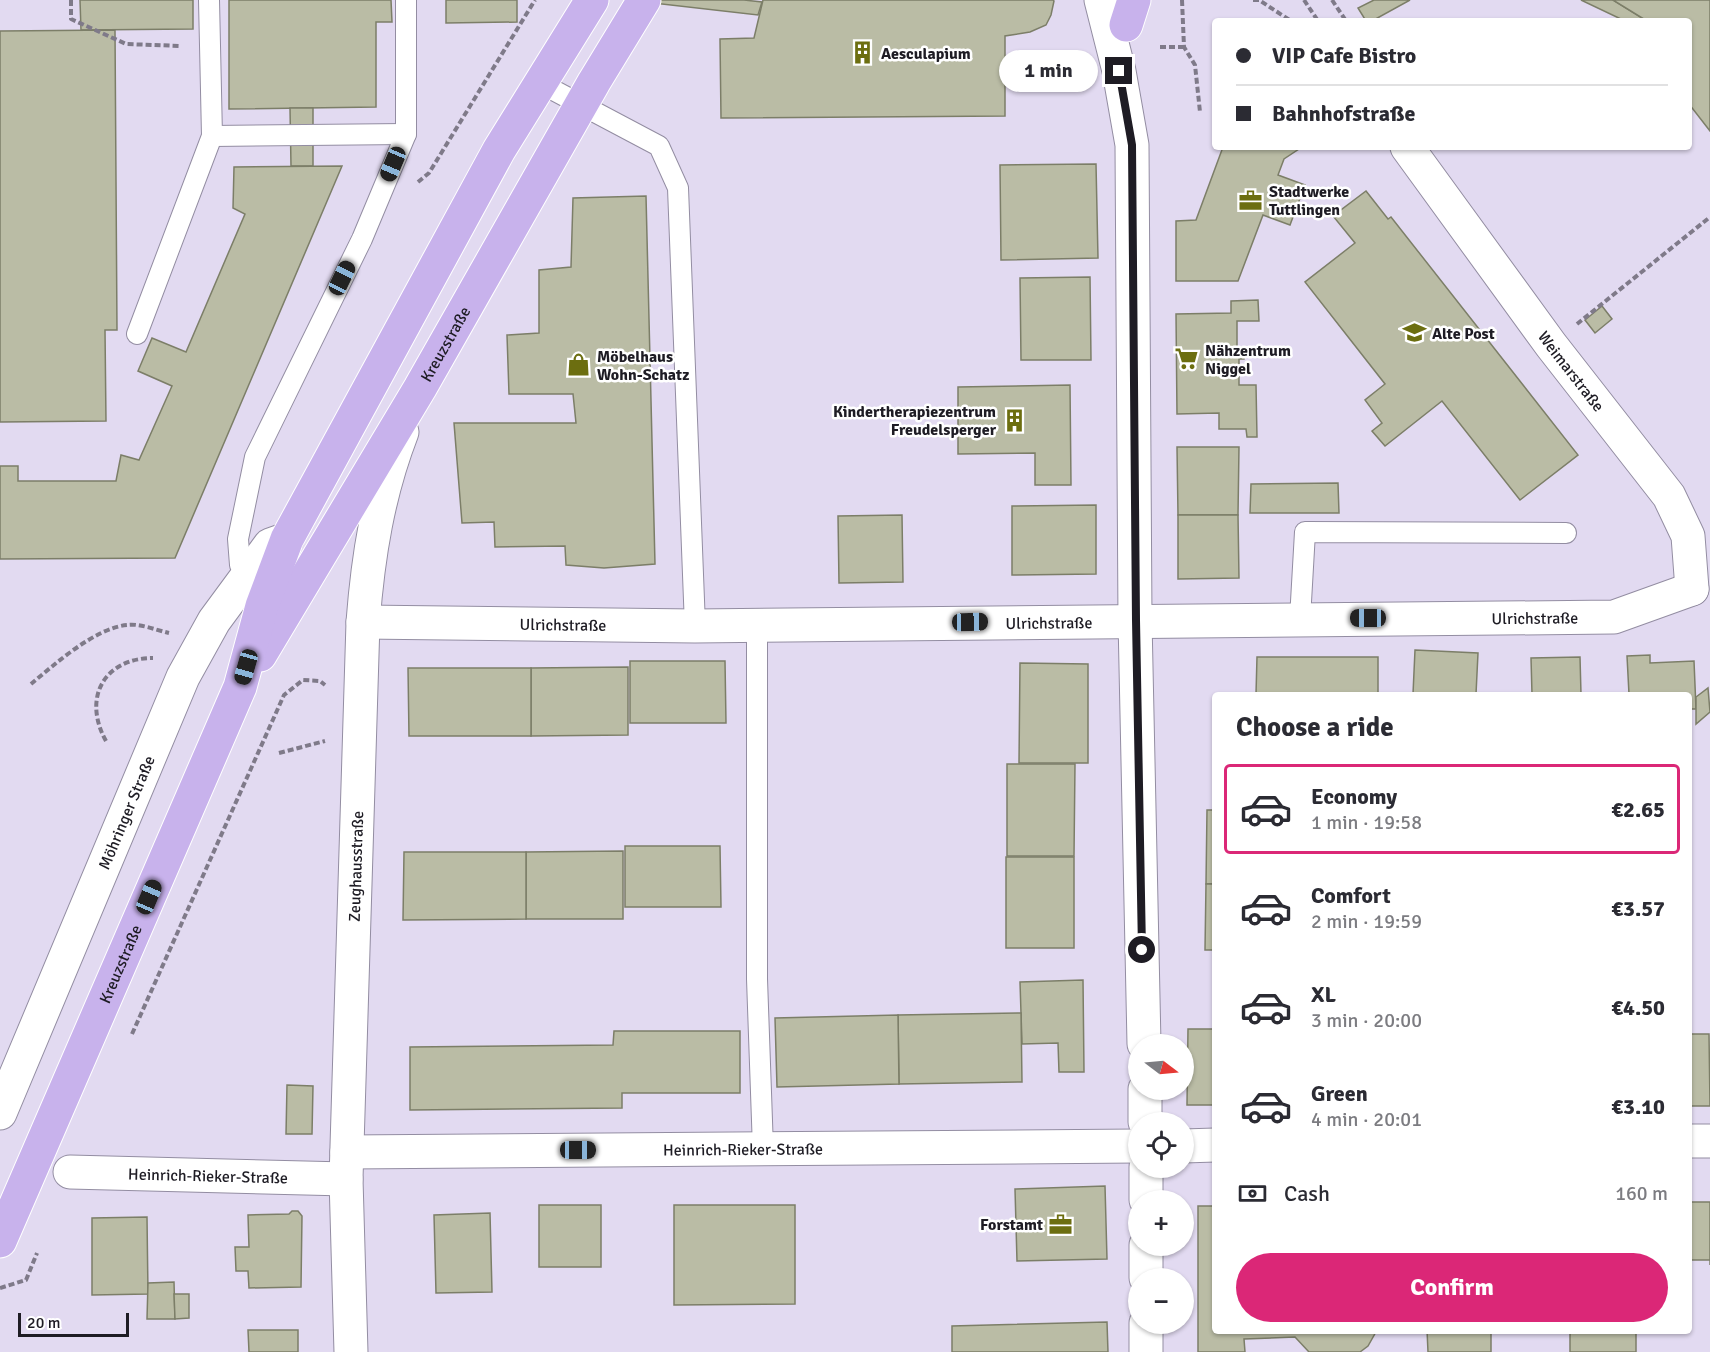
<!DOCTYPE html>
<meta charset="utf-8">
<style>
:root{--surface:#fff;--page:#f2f2f3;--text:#2b2b33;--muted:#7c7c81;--line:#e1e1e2;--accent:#db2777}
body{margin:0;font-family:Signika,sans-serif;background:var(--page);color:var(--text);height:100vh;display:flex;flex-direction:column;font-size:22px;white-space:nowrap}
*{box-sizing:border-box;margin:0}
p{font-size:20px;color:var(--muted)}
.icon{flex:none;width:33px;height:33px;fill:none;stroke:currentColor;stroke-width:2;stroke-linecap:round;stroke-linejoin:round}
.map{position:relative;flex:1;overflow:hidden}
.sheet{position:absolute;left:1212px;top:692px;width:480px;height:642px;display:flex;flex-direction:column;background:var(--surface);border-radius:6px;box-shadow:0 2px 4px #0004}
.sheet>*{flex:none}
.banner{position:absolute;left:1212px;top:18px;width:480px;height:132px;border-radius:6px;box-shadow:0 2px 4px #0004;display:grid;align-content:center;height:132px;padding:0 24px;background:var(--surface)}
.needle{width:39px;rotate:106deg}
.buttons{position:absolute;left:1128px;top:1034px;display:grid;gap:12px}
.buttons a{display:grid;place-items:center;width:66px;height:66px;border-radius:50%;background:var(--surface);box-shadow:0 2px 4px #0004;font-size:30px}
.scale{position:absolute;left:18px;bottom:15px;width:111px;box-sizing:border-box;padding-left:6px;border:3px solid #1e1c24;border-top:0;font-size:16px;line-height:21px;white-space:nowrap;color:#1e1c24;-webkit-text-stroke:4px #fff;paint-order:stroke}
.end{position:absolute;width:27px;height:27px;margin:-14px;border:8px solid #1e1c24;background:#fff;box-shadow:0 0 0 3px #fff}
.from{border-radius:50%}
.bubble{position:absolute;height:42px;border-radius:21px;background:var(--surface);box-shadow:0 2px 4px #0004;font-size:20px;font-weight:700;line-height:42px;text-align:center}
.car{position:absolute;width:18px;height:36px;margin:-18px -9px;border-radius:8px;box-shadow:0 0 4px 2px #0007;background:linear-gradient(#222 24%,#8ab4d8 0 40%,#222 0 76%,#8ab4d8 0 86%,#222 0)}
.banner b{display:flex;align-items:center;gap:21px;height:57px;font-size:22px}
.banner b+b{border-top:2px solid var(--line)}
.banner i{width:15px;height:15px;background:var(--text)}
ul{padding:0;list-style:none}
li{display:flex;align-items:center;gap:18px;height:90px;margin:0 12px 9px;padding:0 12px;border:3px solid transparent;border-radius:6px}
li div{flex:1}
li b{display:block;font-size:22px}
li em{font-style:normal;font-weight:700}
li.active{border-color:var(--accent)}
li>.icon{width:54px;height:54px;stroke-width:1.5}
h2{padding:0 24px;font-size:27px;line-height:72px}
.pay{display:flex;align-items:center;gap:15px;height:66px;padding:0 24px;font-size:22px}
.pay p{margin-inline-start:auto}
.cta{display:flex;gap:12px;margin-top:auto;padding:12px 24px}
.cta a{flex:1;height:69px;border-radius:36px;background:var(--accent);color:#fff;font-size:24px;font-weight:700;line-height:69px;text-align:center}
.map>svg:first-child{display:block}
.building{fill:#babca5;stroke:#7c7e68;stroke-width:1.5}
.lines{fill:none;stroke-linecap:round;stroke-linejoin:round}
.service-casing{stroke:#938da2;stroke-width:22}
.minor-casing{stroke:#938da2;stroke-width:35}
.tertiary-casing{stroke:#938da2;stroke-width:35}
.primary-casing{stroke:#fff;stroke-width:35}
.path{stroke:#7f7a89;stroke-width:4;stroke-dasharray:6 3;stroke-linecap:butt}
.service{stroke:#fff;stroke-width:20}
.minor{stroke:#fff;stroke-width:33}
.tertiary{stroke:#fff;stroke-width:33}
.primary{stroke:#c8b2ec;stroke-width:33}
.route{stroke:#1e1c24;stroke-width:8}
.labels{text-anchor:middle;stroke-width:5;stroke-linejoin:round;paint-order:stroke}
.poi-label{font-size:16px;font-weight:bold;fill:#1e1c24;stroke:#fff;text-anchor:start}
.street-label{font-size:16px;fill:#1e1c24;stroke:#fff}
</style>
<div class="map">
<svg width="1710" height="1352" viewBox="0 0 1710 1352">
<rect width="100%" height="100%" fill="#e2daf1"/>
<g class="building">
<path d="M80,0H193V29L81,30Z"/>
<path d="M229,0H391L392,22H376V107L229,109Z"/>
<path d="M446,0H517V22L446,23Z"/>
<path d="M627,0H744L762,2L758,15Z"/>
<path d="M763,0H1053L1054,1L1051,15L1046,25L1030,32L1005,36V116L721,118L720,39L754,38Z"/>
<path d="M1374,0H1410L1372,21H1366L1358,8Z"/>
<path d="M1581,0H1613L1647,21H1625Z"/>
<path d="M1613,0H1710V131L1689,104V21H1647Z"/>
<path d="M115,30L117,330H105L106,421L0,422V31Z"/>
<path d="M290,108H313V166H291Z"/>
<path d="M1223,147H1302L1284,159L1278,175L1305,185L1290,225L1263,215L1238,281H1176V221L1196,220Z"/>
<path d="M1096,164L1098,258L1001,260L1000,165Z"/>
<path d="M342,166L175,558L0,559V466H18V481H116L121,455L139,460L172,386L138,371L152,338L186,352L245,214L233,208L234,167Z"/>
<path d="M1366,191L1388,219L1391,217L1578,455L1520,500L1442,401L1385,446L1372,431L1382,423L1365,400L1385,384L1305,282L1355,243L1333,216Z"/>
<path d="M646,196L655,564L604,568L566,565L565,546L495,547L494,522L462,523L454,423H576L573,394H509L507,335L539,333V270L571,267L573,198Z"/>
<path d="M1090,277L1091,360H1021L1020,278Z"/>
<path d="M1258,300L1259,321H1237V347H1244V359H1239V385H1256L1257,437H1247L1246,429H1219V413L1177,414L1176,314L1231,313V301Z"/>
<path d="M1602,306L1612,319L1595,333L1585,320Z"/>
<path d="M1070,385L1071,485H1035V453L958,454V387Z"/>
<path d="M1177,447H1239L1238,515H1178Z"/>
<path d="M1338,483L1339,513H1250L1251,484Z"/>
<path d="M1096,505V574L1012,575V506Z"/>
<path d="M902,515L903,582L839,583L838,516Z"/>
<path d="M1178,515H1238L1239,578L1178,579Z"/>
<path d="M1415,650L1478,653L1476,694H1413Z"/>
<path d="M1650,655V663L1694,661L1696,709H1689V694H1629L1627,656Z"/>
<path d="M1257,657H1378V694H1256Z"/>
<path d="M1580,657L1581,694H1532L1531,658Z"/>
<path d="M630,661H725L726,723H630Z"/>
<path d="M1020,663L1088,664V763H1019Z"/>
<path d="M628,667V735L531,736V668Z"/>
<path d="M408,668H531V736H409Z"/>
<path d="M1708,688L1710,712L1696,724V697Z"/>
<path d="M1007,764H1075L1074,856H1007Z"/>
<path d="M1207,810H1215V884H1206Z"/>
<path d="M625,846H720L721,907H625Z"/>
<path d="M623,851V919H526V852Z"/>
<path d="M404,852H526V919L403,920Z"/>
<rect x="1006" y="857" width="68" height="91"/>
<path d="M1206,884H1215V950H1205Z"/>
<path d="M1083,980L1084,1072H1059L1058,1043L1022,1044L1020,982Z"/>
<path d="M1021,1013L1022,1082L899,1084L898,1015Z"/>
<path d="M898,1015L899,1084L777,1087L775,1018Z"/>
<path d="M1188,1029H1215V1105H1187Z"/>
<path d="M614,1031H740V1093H622V1108L410,1110V1047L613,1045Z"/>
<path d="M1689,1034H1709L1710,1106H1689Z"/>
<path d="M287,1085L313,1086L312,1134H286Z"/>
<path d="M1105,1186L1107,1259L1017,1261L1015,1189Z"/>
<path d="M1689,1202H1710V1265V1260H1689Z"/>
<rect x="539" y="1205" width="62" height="62"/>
<path d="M674,1205H795V1304L674,1305Z"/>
<path d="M1198,1206H1215V1330H1377L1368,1346L1360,1352H1309L1295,1337L1244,1339L1245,1352H1198Z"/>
<path d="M292,1211H298L302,1216L301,1287L249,1288L248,1271H236L235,1247H249L248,1215L289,1214Z"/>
<path d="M490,1213L492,1292L436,1293L434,1215Z"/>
<path d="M147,1217L148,1294L92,1295V1218Z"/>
<path d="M174,1282L175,1319H147L148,1283Z"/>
<path d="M174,1294H189V1318L175,1319Z"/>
<path d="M1107,1322L1108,1352H952V1326Z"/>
<path d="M248,1330H298V1352H249Z"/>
<path d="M1427,1330H1491V1352H1428Z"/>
<rect x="1570" y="1330" width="66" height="22"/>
</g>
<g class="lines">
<defs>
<g id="service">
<path d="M540,83L659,146L678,188L695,626"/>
<path d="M212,136L406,134"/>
<path d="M137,334L212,136L209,0"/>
<path d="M251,580L240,565L238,539L255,457L362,239L406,134V0"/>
<path d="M1300,619L1305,532L1566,533"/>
<path d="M757,625V979L763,1149"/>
</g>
<g id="minor">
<path d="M1101,0L1119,71L1132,145L1135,620L1144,1044"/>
<path id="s1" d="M1407,147L1551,345L1669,496L1688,536L1692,589"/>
<path id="s2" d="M363,622L695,626L1614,617L1692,589"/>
<path d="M1145,1089V1122"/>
<path d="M1689,1141H1710"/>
<path d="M1184,1146L1215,1145"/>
<path id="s3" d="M347,1152L1138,1146"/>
<path d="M1146,1167V1200"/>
<path id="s4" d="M70,1172L346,1179"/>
<path d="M1146,1245V1278"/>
<path d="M1146,1323V1352"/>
</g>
<g id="tertiary">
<path id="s5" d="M0,1113L183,677L214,621L270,545L287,539"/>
<path id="s6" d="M351,1352L346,1179L363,622C368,556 378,494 402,432"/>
</g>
<g id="primary">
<path d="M1126,25L1134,0"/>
<path id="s7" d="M260,655L420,388L594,82L644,0"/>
<path id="s8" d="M0,1241L240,687L262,606L287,539L499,150L592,0"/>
</g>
</defs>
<use href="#service" class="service-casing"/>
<use href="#minor" class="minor-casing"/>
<use href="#tertiary" class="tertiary-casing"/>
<use href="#primary" class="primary-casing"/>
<g class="path">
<path d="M71,0V19L126,44L181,46"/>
<path d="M1182,0L1184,47L1195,65L1200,112"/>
<path d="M1253,0H1259L1291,21"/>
<path d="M1304,0L1318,21"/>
<path d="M1332,0L1346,21"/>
<path d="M1160,47H1184"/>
<path d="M418,182L429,173L535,0"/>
<path d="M1577,324L1710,217"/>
<path d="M31,684C55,664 95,628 127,625C139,623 156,630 169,633"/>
<path d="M106,741C82,698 104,658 153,658"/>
<path d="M279,753L325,741"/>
<path d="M132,1034L284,695L303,680L320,681L325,685"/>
<path d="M0,1288L26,1280L37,1253"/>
</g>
<use href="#service" class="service"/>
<use href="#minor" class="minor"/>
<use href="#tertiary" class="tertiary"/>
<use href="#primary" class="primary"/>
</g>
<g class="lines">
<path class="route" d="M1119,71L1132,145L1136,620L1142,950"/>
</g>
<defs>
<symbol id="building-bare" viewBox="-9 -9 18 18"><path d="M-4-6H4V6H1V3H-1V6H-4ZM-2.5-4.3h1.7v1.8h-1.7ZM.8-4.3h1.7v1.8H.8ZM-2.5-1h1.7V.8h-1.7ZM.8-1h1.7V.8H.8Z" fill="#6c6e10" stroke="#fff" stroke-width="2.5" paint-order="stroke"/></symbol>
<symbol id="office-bare" viewBox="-9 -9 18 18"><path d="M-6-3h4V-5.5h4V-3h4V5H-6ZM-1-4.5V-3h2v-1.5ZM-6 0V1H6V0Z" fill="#6c6e10" stroke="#fff" stroke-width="2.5" paint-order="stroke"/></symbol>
<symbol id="school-bare" viewBox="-9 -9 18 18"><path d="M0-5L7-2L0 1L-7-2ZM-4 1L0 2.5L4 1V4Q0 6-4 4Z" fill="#6c6e10" stroke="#fff" stroke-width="2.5" paint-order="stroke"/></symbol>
<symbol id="supermarket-bare" viewBox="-9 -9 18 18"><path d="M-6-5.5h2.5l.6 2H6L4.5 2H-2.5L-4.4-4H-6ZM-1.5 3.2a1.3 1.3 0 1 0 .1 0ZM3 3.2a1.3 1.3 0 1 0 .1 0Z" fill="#6c6e10" stroke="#fff" stroke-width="2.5" paint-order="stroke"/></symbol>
<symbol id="shop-bare" viewBox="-9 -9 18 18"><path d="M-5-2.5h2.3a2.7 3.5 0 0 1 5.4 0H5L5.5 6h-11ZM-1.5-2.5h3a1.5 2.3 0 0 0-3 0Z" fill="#6c6e10" stroke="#fff" stroke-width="2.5" paint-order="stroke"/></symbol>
</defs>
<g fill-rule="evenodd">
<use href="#building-bare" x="846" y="36" width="33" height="33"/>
<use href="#office-bare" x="1234" y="184" width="33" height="33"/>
<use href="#school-bare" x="1398" y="316" width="33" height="33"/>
<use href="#supermarket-bare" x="1170" y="342" width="33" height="33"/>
<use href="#shop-bare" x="562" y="348" width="33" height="33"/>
<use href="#building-bare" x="998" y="404" width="33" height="33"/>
<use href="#office-bare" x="1044" y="1208" width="33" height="33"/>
</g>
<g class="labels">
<g class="poi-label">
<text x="881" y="59">Aesculapium</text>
<text x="1269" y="197">Stadtwerke<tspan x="1269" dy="18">Tuttlingen</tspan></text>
<text x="1432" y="339">Alte Post</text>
<text x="1205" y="356">Nähzentrum<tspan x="1205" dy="18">Niggel</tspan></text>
<text x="597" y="362">Möbelhaus<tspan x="597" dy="18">Wohn-Schatz</tspan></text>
<text x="996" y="417" text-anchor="end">Kindertherapiezentrum<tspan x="996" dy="18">Freudelsperger</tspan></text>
<text x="1043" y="1230" text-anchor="end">Forstamt</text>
</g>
<g class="street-label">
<text dy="6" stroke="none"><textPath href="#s7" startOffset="362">Kreuzstraße</textPath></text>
<text dy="6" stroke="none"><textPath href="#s1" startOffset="278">Weimarstraße</textPath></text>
<text dy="6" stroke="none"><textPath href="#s2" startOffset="1172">Ulrichstraße</textPath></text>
<text dy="6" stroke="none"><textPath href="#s2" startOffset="686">Ulrichstraße</textPath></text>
<text dy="6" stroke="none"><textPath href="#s2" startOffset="200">Ulrichstraße</textPath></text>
<text dy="6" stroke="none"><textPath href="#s5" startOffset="326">Möhringer Straße</textPath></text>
<text dy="6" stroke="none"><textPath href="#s6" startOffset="486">Zeughausstraße</textPath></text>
<text dy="6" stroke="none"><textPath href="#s8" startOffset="302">Kreuzstraße</textPath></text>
<text dy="6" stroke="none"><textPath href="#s3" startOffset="396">Heinrich-Rieker-Straße</textPath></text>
<text dy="6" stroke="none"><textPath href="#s4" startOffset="138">Heinrich-Rieker-Straße</textPath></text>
</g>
</g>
</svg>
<div class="buttons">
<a><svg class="needle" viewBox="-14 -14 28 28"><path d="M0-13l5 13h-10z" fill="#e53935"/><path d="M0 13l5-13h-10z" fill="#7c7c81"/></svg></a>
<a><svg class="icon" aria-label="locate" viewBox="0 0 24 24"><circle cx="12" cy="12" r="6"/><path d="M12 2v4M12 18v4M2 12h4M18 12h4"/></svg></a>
<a>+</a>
<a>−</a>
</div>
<div class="scale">20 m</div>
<i class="end from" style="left:1142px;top:950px"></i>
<i class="end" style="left:1119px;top:71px"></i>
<div class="bubble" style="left:999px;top:50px;width:99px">1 min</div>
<i class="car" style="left:393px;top:164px;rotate:203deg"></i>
<i class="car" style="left:342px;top:278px;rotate:26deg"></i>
<i class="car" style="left:1368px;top:618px;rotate:270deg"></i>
<i class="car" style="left:970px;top:622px;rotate:89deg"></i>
<i class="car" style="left:246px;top:667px;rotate:196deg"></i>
<i class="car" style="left:149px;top:897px;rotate:23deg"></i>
<i class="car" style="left:578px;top:1150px;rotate:90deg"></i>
<div class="banner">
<b><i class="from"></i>VIP Cafe Bistro</b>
<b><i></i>Bahnhofstraße</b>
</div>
<section class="sheet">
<h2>Choose a ride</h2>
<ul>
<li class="active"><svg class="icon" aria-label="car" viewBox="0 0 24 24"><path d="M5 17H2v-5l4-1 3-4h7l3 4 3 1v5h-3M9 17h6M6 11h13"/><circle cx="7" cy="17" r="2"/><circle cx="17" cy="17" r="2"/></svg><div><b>Economy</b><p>1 min · 19:58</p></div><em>€2.65</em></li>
<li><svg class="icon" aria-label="car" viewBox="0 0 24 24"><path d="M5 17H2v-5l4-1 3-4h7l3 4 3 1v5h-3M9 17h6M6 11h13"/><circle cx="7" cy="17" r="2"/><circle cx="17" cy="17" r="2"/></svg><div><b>Comfort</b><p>2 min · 19:59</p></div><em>€3.57</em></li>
<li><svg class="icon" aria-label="car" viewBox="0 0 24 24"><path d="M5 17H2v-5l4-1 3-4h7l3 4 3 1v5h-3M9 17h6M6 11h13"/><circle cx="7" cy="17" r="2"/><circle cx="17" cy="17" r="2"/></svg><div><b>XL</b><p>3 min · 20:00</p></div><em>€4.50</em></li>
<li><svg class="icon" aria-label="car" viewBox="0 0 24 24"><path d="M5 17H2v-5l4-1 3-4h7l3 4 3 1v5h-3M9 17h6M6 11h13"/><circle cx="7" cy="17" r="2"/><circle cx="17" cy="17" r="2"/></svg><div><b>Green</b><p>4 min · 20:01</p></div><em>€3.10</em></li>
</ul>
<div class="pay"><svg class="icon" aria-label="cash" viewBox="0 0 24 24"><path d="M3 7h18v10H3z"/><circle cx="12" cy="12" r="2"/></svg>Cash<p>160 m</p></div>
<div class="cta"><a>Confirm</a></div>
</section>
</div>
